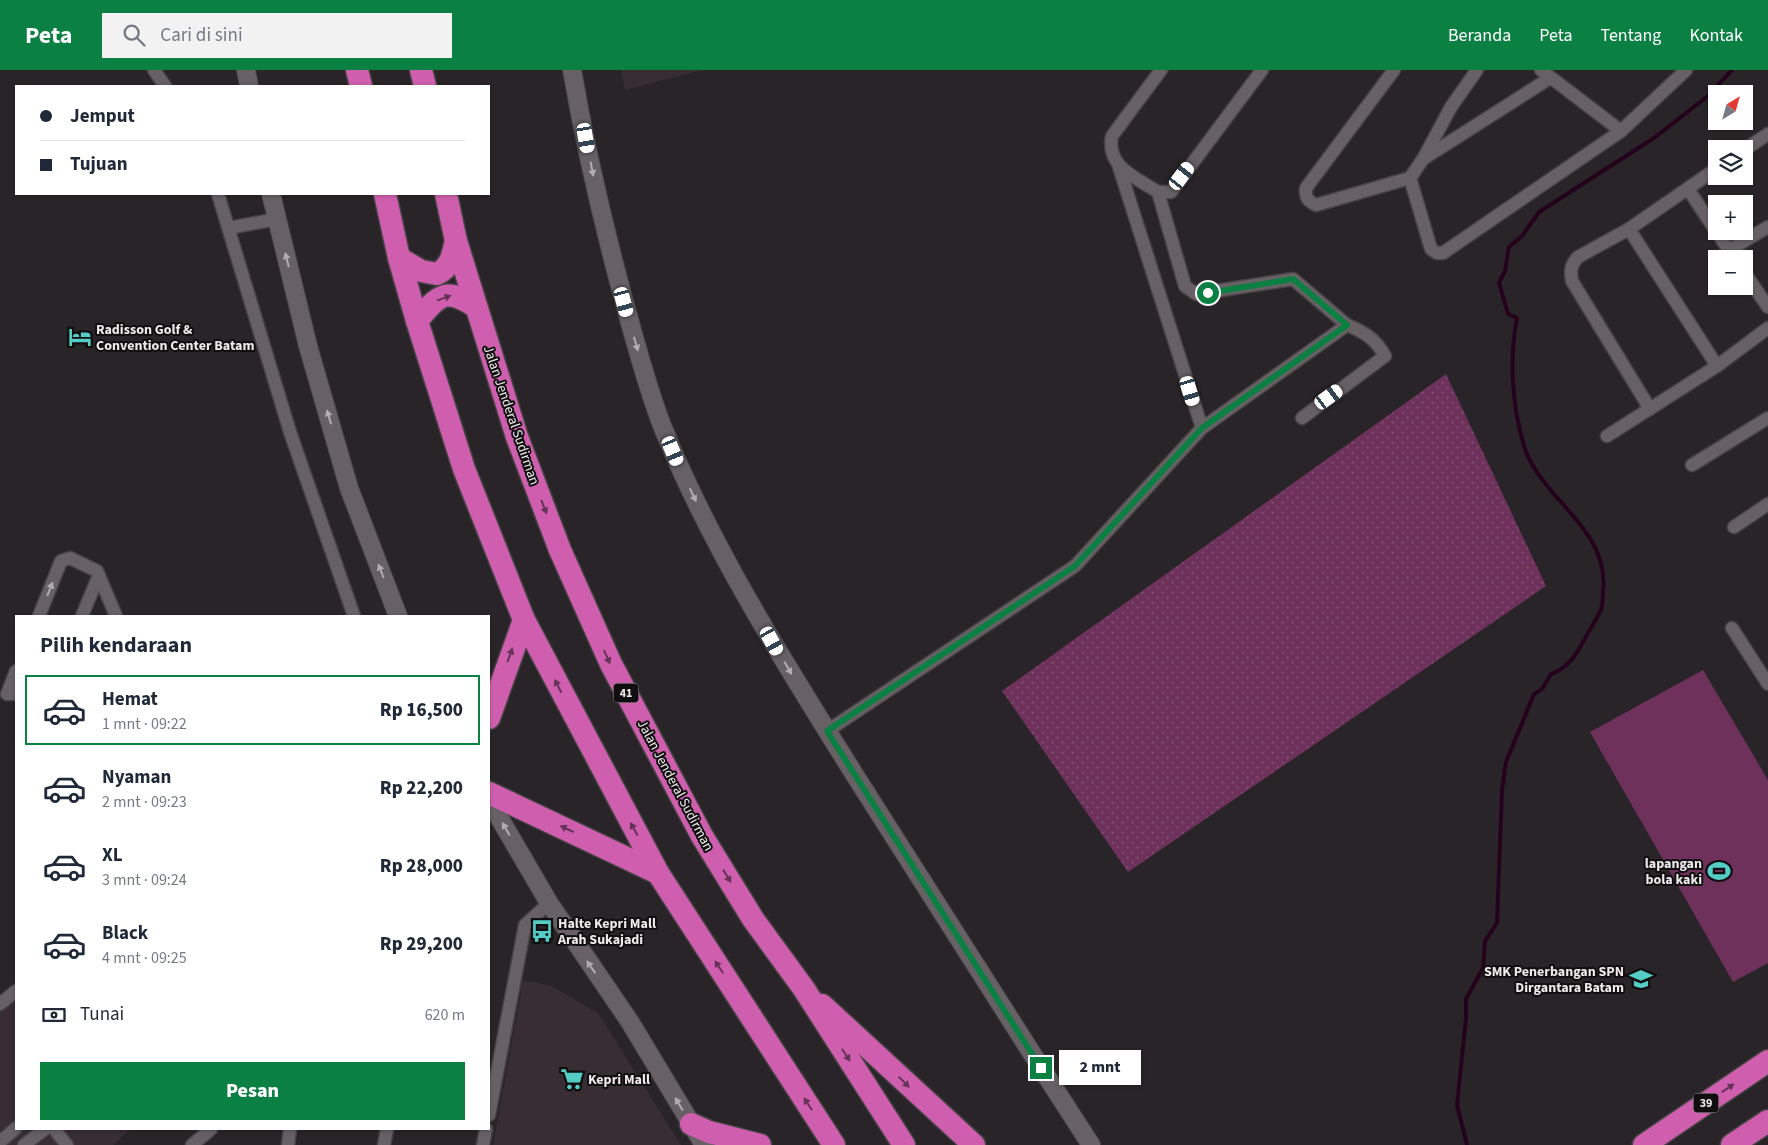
<!DOCTYPE html>
<html lang="id">
<meta charset="utf-8">
<style>
:root{--surface:#fff;--page:#f2f2f3;--text:#1f2937;--muted:#747a83;--line:#e0e1e3;--accent:#0b8043}
body{margin:0;font-family:"Source Sans 3",sans-serif;background:var(--page);color:var(--text);height:100vh;display:flex;flex-direction:column;font-size:19px;white-space:nowrap}
*{box-sizing:border-box;margin:0}
p{font-size:16px;color:var(--muted)}
.icon{flex:none;width:28px;height:28px;fill:none;stroke:currentColor;stroke-width:2;stroke-linecap:round;stroke-linejoin:round}
.map{position:relative;flex:1;overflow:hidden}
.drawer{position:absolute;left:15px;top:545px;width:475px;height:515px;display:flex;flex-direction:column;background:var(--surface);border-radius:0px;box-shadow:0 1px 4px #0004}
.drawer>*{flex:none}
.top-card{position:absolute;left:15px;top:15px;width:475px;height:110px;border-radius:0px;box-shadow:0 1px 4px #0004;display:grid;align-content:center;height:110px;padding:0 25px;background:var(--surface)}
.needle{width:32px;rotate:37deg}
.buttons{position:absolute;left:1708px;top:15px;display:grid;gap:10px}
.buttons a{display:grid;place-items:center;width:45px;height:45px;border-radius:0px;background:var(--surface);box-shadow:0 1px 4px #0004;font-size:25px}
.end{position:absolute;width:22px;height:22px;margin:-11px;border:6px solid #0b8043;background:#fff;box-shadow:0 0 0 2px #fff}
.from{border-radius:50%}
.bubble{position:absolute;height:35px;border-radius:0px;background:var(--surface);box-shadow:0 1px 4px #0004;font-size:16px;font-weight:800;line-height:35px;text-align:center}
.car{position:absolute;width:15px;height:30px;margin:-15px -8px;border-radius:6px;box-shadow:0 0 4px 1px #0007;background:linear-gradient(#fff 24%,#345 0 40%,#fff 0 76%,#345 0 86%,#fff 0)}
.top-card b{display:flex;align-items:center;gap:18px;height:48px;font-size:19px}
.top-card b+b{border-top:1px solid var(--line)}
.top-card i{width:12px;height:12px;background:var(--text)}
ul{padding:0;list-style:none}
li{display:flex;align-items:center;gap:15px;height:70px;margin:0 10px 8px;padding:0 15px;border:2px solid transparent;border-radius:0px}
li div{flex:1}
li b{display:block;font-size:19px}
li em{font-style:normal;font-weight:800}
li.on{border-color:var(--accent)}
li>.icon{width:45px;height:45px;stroke-width:1.5}
h2{padding:0 25px;font-size:22px;line-height:60px}
.pay{display:flex;align-items:center;gap:12px;height:55px;padding:0 25px;font-size:19px}
.pay p{margin-inline-start:auto}
.primary-button{display:flex;gap:10px;margin-top:auto;padding:10px 25px}
.primary-button a{flex:1;height:58px;border-radius:0px;background:var(--accent);color:#fff;font-size:20px;font-weight:800;line-height:58px;text-align:center}
header{display:flex;align-items:center;gap:30px;box-sizing:border-box;height:70px;padding:0 25px;background:var(--accent);color:#fff}
header strong{font-size:24px}
nav{display:flex;gap:28px;margin-inline-start:auto;font-size:18px}
.search{width:350px;height:45px;background:var(--page);display:flex;align-items:center;gap:12px;box-sizing:border-box;padding:0 18px;border-radius:0px;color:var(--muted);font-size:19px}
.map>svg:first-child{display:block}
.built{fill:#372d33}
.green{fill:url(#green-dots)}
.pitch{fill:#6d315b}
.lines{fill:none;stroke-linecap:round;stroke-linejoin:round}
.stream{stroke:#25021c;stroke-width:4}
.street-casing{stroke:#474245;stroke-width:15}
.secondary-casing{stroke:#474245;stroke-width:20}
.highway-casing{stroke:#474245;stroke-width:25}
.street{stroke:#676165;stroke-width:12}
.secondary{stroke:#676165;stroke-width:18}
.highway{stroke:#cf5fae;stroke-width:22}
.oneway{fill:#b1acaf}
.oneway2{fill:#663257}
.route{stroke:#0b8043;stroke-width:6}
.labels{text-anchor:middle;stroke-width:4;stroke-linejoin:round;paint-order:stroke}
.shield{fill:#100e0f;stroke:#aba8aa;stroke-width:1}
.shield-label{font-size:12px;font-weight:bold;fill:#eeeaec}
.poi-label{font-size:14px;font-weight:bold;fill:#eeeaec;stroke:#100e0f;text-anchor:start}
.street-label{font-size:14px;fill:#eeeaec;stroke:#100e0f}
</style>
<header>
<strong>Peta</strong>
<div class="search"><svg class="icon" aria-label="search" viewBox="0 0 24 24"><circle cx="10" cy="10" r="6"/><path d="M15 15l6 6"/></svg>Cari di sini</div>
<nav><a>Beranda</a><a>Peta</a><a>Tentang</a><a>Kontak</a></nav>
</header>
<div class="map">
<svg width="1768" height="1075" viewBox="0 0 1768 1075">
<defs>
<pattern id="green-dots" width="8" height="8" patternUnits="userSpaceOnUse" patternTransform="scale(1.25)"><rect width="8" height="8" fill="#6d315b"/><path d="M2 2h.1M6 6h.1" fill="none" stroke="#824f73" stroke-width="1.8" stroke-linecap="round"/></pattern>
</defs>
<rect width="100%" height="100%" fill="#292427"/>
<g class="built">
<path d="M621,0H702L625,20Z"/>
<path d="M523,910L552,916L598,943L681,1075H493Z"/>
<path d="M16,924V1059H131L113,1075H0V938Z"/>
</g>
<path class="green" d="M1446,304L1546,516L1128,802L1002,621Z"/>
<path class="pitch" d="M1703,600L1768,710V893L1733,912L1590,662Z"/>
<g class="lines">
<path class="stream" d="M1467,1075L1457,1035L1466,948V929L1483,898L1485,871L1497,853L1502,720L1506,692L1534,624L1542,619L1551,604C1570,598 1579,580 1588,563C1592,556 1597,548 1601,540C1603,534 1603,527 1603,521C1610,458 1541,430 1524,376C1512,336 1509,289 1517,248L1508,244L1499,213L1505,201L1509,177L1522,166L1539,142L1654,68L1708,26L1732,0"/>
<defs>
<g id="street">
<path d="M154,0L165,16"/>
<path d="M1161,0L1112,66C1106,97 1135,107 1158,122H1171L1262,0"/>
<path d="M1394,0L1306,118C1305,128 1308,131 1316,135L1410,108L1423,89L1451,37L1477,0"/>
<path d="M1541,0L1621,61"/>
<path d="M1744,80L1768,64"/>
<path d="M1423,89L1550,8"/>
<path d="M1410,108L1431,179L1437,183H1443L1621,61L1686,0"/>
<path d="M1688,119L1716,161"/>
<path d="M1158,122L1185,216L1196,224L1293,209L1347,255"/>
<path d="M218,124L290,362L354,546"/>
<path d="M229,158L277,149"/>
<path d="M1629,159L1717,296"/>
<path d="M1716,161L1735,189"/>
<path d="M1729,180L1768,157"/>
<path d="M1744,202L1768,237"/>
<path d="M1650,339L1572,211C1570,200 1571,195 1578,187L1629,159L1716,99"/>
<path d="M1202,358L1347,255C1364,262 1376,269 1385,286L1302,348"/>
<path d="M1607,366L1717,296L1768,258"/>
<path d="M1692,395L1768,348"/>
<path d="M1734,457L1768,434"/>
<path d="M39,546L61,491L70,488L97,501L116,546"/>
<path d="M82,546L99,505"/>
<path d="M1732,558L1768,614"/>
<path d="M16,601L7,624H16"/>
<path d="M827,661L1075,496L1202,358L1119,97"/>
<path d="M0,934L16,921"/>
<path d="M489,1045L525,855L549,833"/>
<path d="M54,1059L67,1075"/>
<path d="M0,1072L16,1058"/>
<path d="M24,1075L45,1059"/>
<path d="M192,1075L211,1059"/>
<path d="M288,1075L290,1059"/>
<path d="M384,1075L387,1059"/>
<path d="M483,1075L486,1059"/>
</g>
<g id="secondary">
<path d="M246,0L249,16"/>
<path d="M572,0C586,81 605,162 627,242C638,281 648,320 663,358C713,481 786,595 856,707C934,831 1012,953 1091,1075"/>
<path d="M271,124L308,276L349,418L398,546"/>
<path d="M489,730L549,833L630,952L704,1075"/>
</g>
<g id="highway">
<path d="M357,0L361,16"/>
<path d="M421,0L425,16"/>
<path d="M385,124L399,188L417,251L464,399L524,550L658,803L834,1075"/>
<path d="M446,124L456,171L517,367L560,480L611,594L702,766L753,849L804,919L904,1075"/>
<path d="M399,188L421,201L437,204C451,197 452,186 456,171"/>
<path d="M417,251C439,224 446,217 476,237"/>
<path d="M489,648L524,550"/>
<path d="M489,723L658,803"/>
<path d="M822,935L974,1075"/>
<path d="M691,1054L709,1062L760,1075"/>
<path d="M1644,1075L1768,991"/>
<path d="M1732,1075L1768,1051"/>
</g>
</defs>
<use href="#street" class="street-casing"/>
<use href="#secondary" class="secondary-casing"/>
<use href="#highway" class="highway-casing"/>
<use href="#street" class="street"/>
<use href="#secondary" class="secondary"/>
<use href="#highway" class="highway"/>
</g>
<defs><path id="oneway-solid" d="M-6-.8H1V-3.2L6.5 0L1 3.2V.8H-6Z" transform="scale(1.25)"/></defs>
<g class="oneway">
<use href="#oneway-solid" transform="translate(592 99) rotate(79)"/>
<use href="#oneway-solid" transform="translate(287 190) rotate(-104)"/>
<use href="#oneway-solid" transform="translate(636 274) rotate(74)"/>
<use href="#oneway-solid" transform="translate(329 347) rotate(-106)"/>
<use href="#oneway-solid" transform="translate(693 425) rotate(65)"/>
<use href="#oneway-solid" transform="translate(381 501) rotate(-111)"/>
<use href="#oneway-solid" transform="translate(50 519) rotate(-68)"/>
<use href="#oneway-solid" transform="translate(788 598) rotate(60)"/>
<use href="#oneway-solid" transform="translate(506 759) rotate(-120)"/>
<use href="#oneway-solid" transform="translate(591 897) rotate(-125)"/>
<use href="#oneway-solid" transform="translate(679 1034) rotate(-121)"/>
</g>
<g class="oneway2">
<use href="#oneway-solid" transform="translate(444 228) rotate(-19)"/>
<use href="#oneway-solid" transform="translate(544 437) rotate(69)"/>
<use href="#oneway-solid" transform="translate(510 585) rotate(-70)"/>
<use href="#oneway-solid" transform="translate(607 587) rotate(66)"/>
<use href="#oneway-solid" transform="translate(558 616) rotate(-117)"/>
<use href="#oneway-solid" transform="translate(567 759) rotate(-155)"/>
<use href="#oneway-solid" transform="translate(634 759) rotate(-119)"/>
<use href="#oneway-solid" transform="translate(727 806) rotate(58)"/>
<use href="#oneway-solid" transform="translate(719 897) rotate(-123)"/>
<use href="#oneway-solid" transform="translate(846 985) rotate(57)"/>
<use href="#oneway-solid" transform="translate(904 1012) rotate(44)"/>
<use href="#oneway-solid" transform="translate(1728 1018) rotate(-34)"/>
<use href="#oneway-solid" transform="translate(808 1034) rotate(-123)"/>
</g>
<g class="lines">
<path class="route" d="M1041,998L827,661L1075,496L1202,358L1347,255L1293,209L1208,223"/>
</g>
<defs>
<symbol id="hotel-bare" viewBox="-9 -9 18 18"><path d="M-6-4.5h1.5V1H6V5H4.5V3h-9V5H-6ZM-4 0a1.8 1.8 0 1 1 3.6 0ZM.5 0V-2.5h3Q6-2.5 6 0Z" fill="#54cdc7" stroke="#100e0f" stroke-width="2.5" paint-order="stroke"/></symbol>
<symbol id="stadium-bare" viewBox="-9 -9 18 18"><path d="M0-5a6.5 5 0 1 0 0 10a6.5 5 0 1 0 0-10ZM-3.5-1.8h7v3.6h-7Z" fill="#54cdc7" stroke="#100e0f" stroke-width="2.5" paint-order="stroke"/></symbol>
<symbol id="bus-bare" viewBox="-9 -9 18 18"><path d="M-5-6H5V4H4V6H2V4H-2V6H-4V4H-5ZM-3.5-4V0h7V-4ZM-3.5 1.2v1.5H-2V1.2ZM2 1.2v1.5H3.5V1.2Z" fill="#54cdc7" stroke="#100e0f" stroke-width="2.5" paint-order="stroke"/></symbol>
<symbol id="school-bare" viewBox="-9 -9 18 18"><path d="M0-5L7-2L0 1L-7-2ZM-4 1L0 2.5L4 1V4Q0 6-4 4Z" fill="#54cdc7" stroke="#100e0f" stroke-width="2.5" paint-order="stroke"/></symbol>
<symbol id="supermarket-bare" viewBox="-9 -9 18 18"><path d="M-6-5.5h2.5l.6 2H6L4.5 2H-2.5L-4.4-4H-6ZM-1.5 3.2a1.3 1.3 0 1 0 .1 0ZM3 3.2a1.3 1.3 0 1 0 .1 0Z" fill="#54cdc7" stroke="#100e0f" stroke-width="2.5" paint-order="stroke"/></symbol>
</defs>
<g fill-rule="evenodd">
<use href="#hotel-bare" x="64" y="251" width="32" height="32"/>
<use href="#stadium-bare" x="1703" y="785" width="32" height="32"/>
<use href="#bus-bare" x="526" y="845" width="32" height="32"/>
<use href="#school-bare" x="1625" y="893" width="32" height="32"/>
<use href="#supermarket-bare" x="556" y="993" width="32" height="32"/>
</g>
<g class="labels">
<g class="shield">
<rect x="613.5" y="613.5" width="25" height="19" rx="4"/>
<rect x="1693.5" y="1023.5" width="25" height="19" rx="4"/>
</g>
<g class="shield-label">
<text x="626" y="627">41</text>
<text x="1706" y="1037">39</text>
</g>
<g class="poi-label">
<text x="96" y="264">Radisson Golf &amp;<tspan x="96" dy="16">Convention Center Batam</tspan></text>
<text x="1702" y="798" text-anchor="end">lapangan<tspan x="1702" dy="16">bola kaki</tspan></text>
<text x="558" y="858">Halte Kepri Mall<tspan x="558" dy="16">Arah Sukajadi</tspan></text>
<text x="1624" y="906" text-anchor="end">SMK Penerbangan SPN<tspan x="1624" dy="16">Dirgantara Batam</tspan></text>
<text x="588" y="1014">Kepri Mall</text>
</g>
<g class="street-label">
<text transform="translate(512 345) rotate(71)" y="5">Jalan Jenderal Sudirman</text>
<text transform="translate(676 715) rotate(62)" y="5">Jalan Jenderal Sudirman</text>
</g>
</g>
</svg>
<div class="buttons">
<a><svg class="needle" viewBox="-14 -14 28 28"><path d="M0-13l5 13h-10z" fill="#e53935"/><path d="M0 13l5-13h-10z" fill="#747a83"/></svg></a>
<a><svg class="icon" aria-label="layers" viewBox="0 0 24 24"><path d="M12 4l9 5-9 5-9-5zM3 14l9 5 9-5"/></svg></a>
<a>+</a>
<a>−</a>
</div>
<i class="end from" style="left:1208px;top:223px"></i>
<i class="end" style="left:1041px;top:998px"></i>
<div class="bubble" style="left:1059px;top:980px;width:82px">2 mnt</div>
<i class="car" style="left:586px;top:68px;rotate:170deg"></i>
<i class="car" style="left:1182px;top:106px;rotate:37deg"></i>
<i class="car" style="left:624px;top:232px;rotate:165deg"></i>
<i class="car" style="left:1190px;top:321px;rotate:163deg"></i>
<i class="car" style="left:1329px;top:327px;rotate:54deg"></i>
<i class="car" style="left:673px;top:381px;rotate:157deg"></i>
<i class="car" style="left:772px;top:571px;rotate:151deg"></i>
<div class="top-card">
<b><i class="from"></i>Jemput</b>
<b><i></i>Tujuan</b>
</div>
<section class="drawer">
<h2>Pilih kendaraan</h2>
<ul>
<li class="on"><svg class="icon" aria-label="car" viewBox="0 0 24 24"><path d="M5 17H2v-5l4-1 3-4h7l3 4 3 1v5h-3M9 17h6M6 11h13"/><circle cx="7" cy="17" r="2"/><circle cx="17" cy="17" r="2"/></svg><div><b>Hemat</b><p>1 mnt · 09:22</p></div><em>Rp 16,500</em></li>
<li><svg class="icon" aria-label="car" viewBox="0 0 24 24"><path d="M5 17H2v-5l4-1 3-4h7l3 4 3 1v5h-3M9 17h6M6 11h13"/><circle cx="7" cy="17" r="2"/><circle cx="17" cy="17" r="2"/></svg><div><b>Nyaman</b><p>2 mnt · 09:23</p></div><em>Rp 22,200</em></li>
<li><svg class="icon" aria-label="car" viewBox="0 0 24 24"><path d="M5 17H2v-5l4-1 3-4h7l3 4 3 1v5h-3M9 17h6M6 11h13"/><circle cx="7" cy="17" r="2"/><circle cx="17" cy="17" r="2"/></svg><div><b>XL</b><p>3 mnt · 09:24</p></div><em>Rp 28,000</em></li>
<li><svg class="icon" aria-label="car" viewBox="0 0 24 24"><path d="M5 17H2v-5l4-1 3-4h7l3 4 3 1v5h-3M9 17h6M6 11h13"/><circle cx="7" cy="17" r="2"/><circle cx="17" cy="17" r="2"/></svg><div><b>Black</b><p>4 mnt · 09:25</p></div><em>Rp 29,200</em></li>
</ul>
<div class="pay"><svg class="icon" aria-label="cash" viewBox="0 0 24 24"><path d="M3 7h18v10H3z"/><circle cx="12" cy="12" r="2"/></svg>Tunai<p>620 m</p></div>
<div class="primary-button"><a>Pesan</a></div>
</section>
</div>
